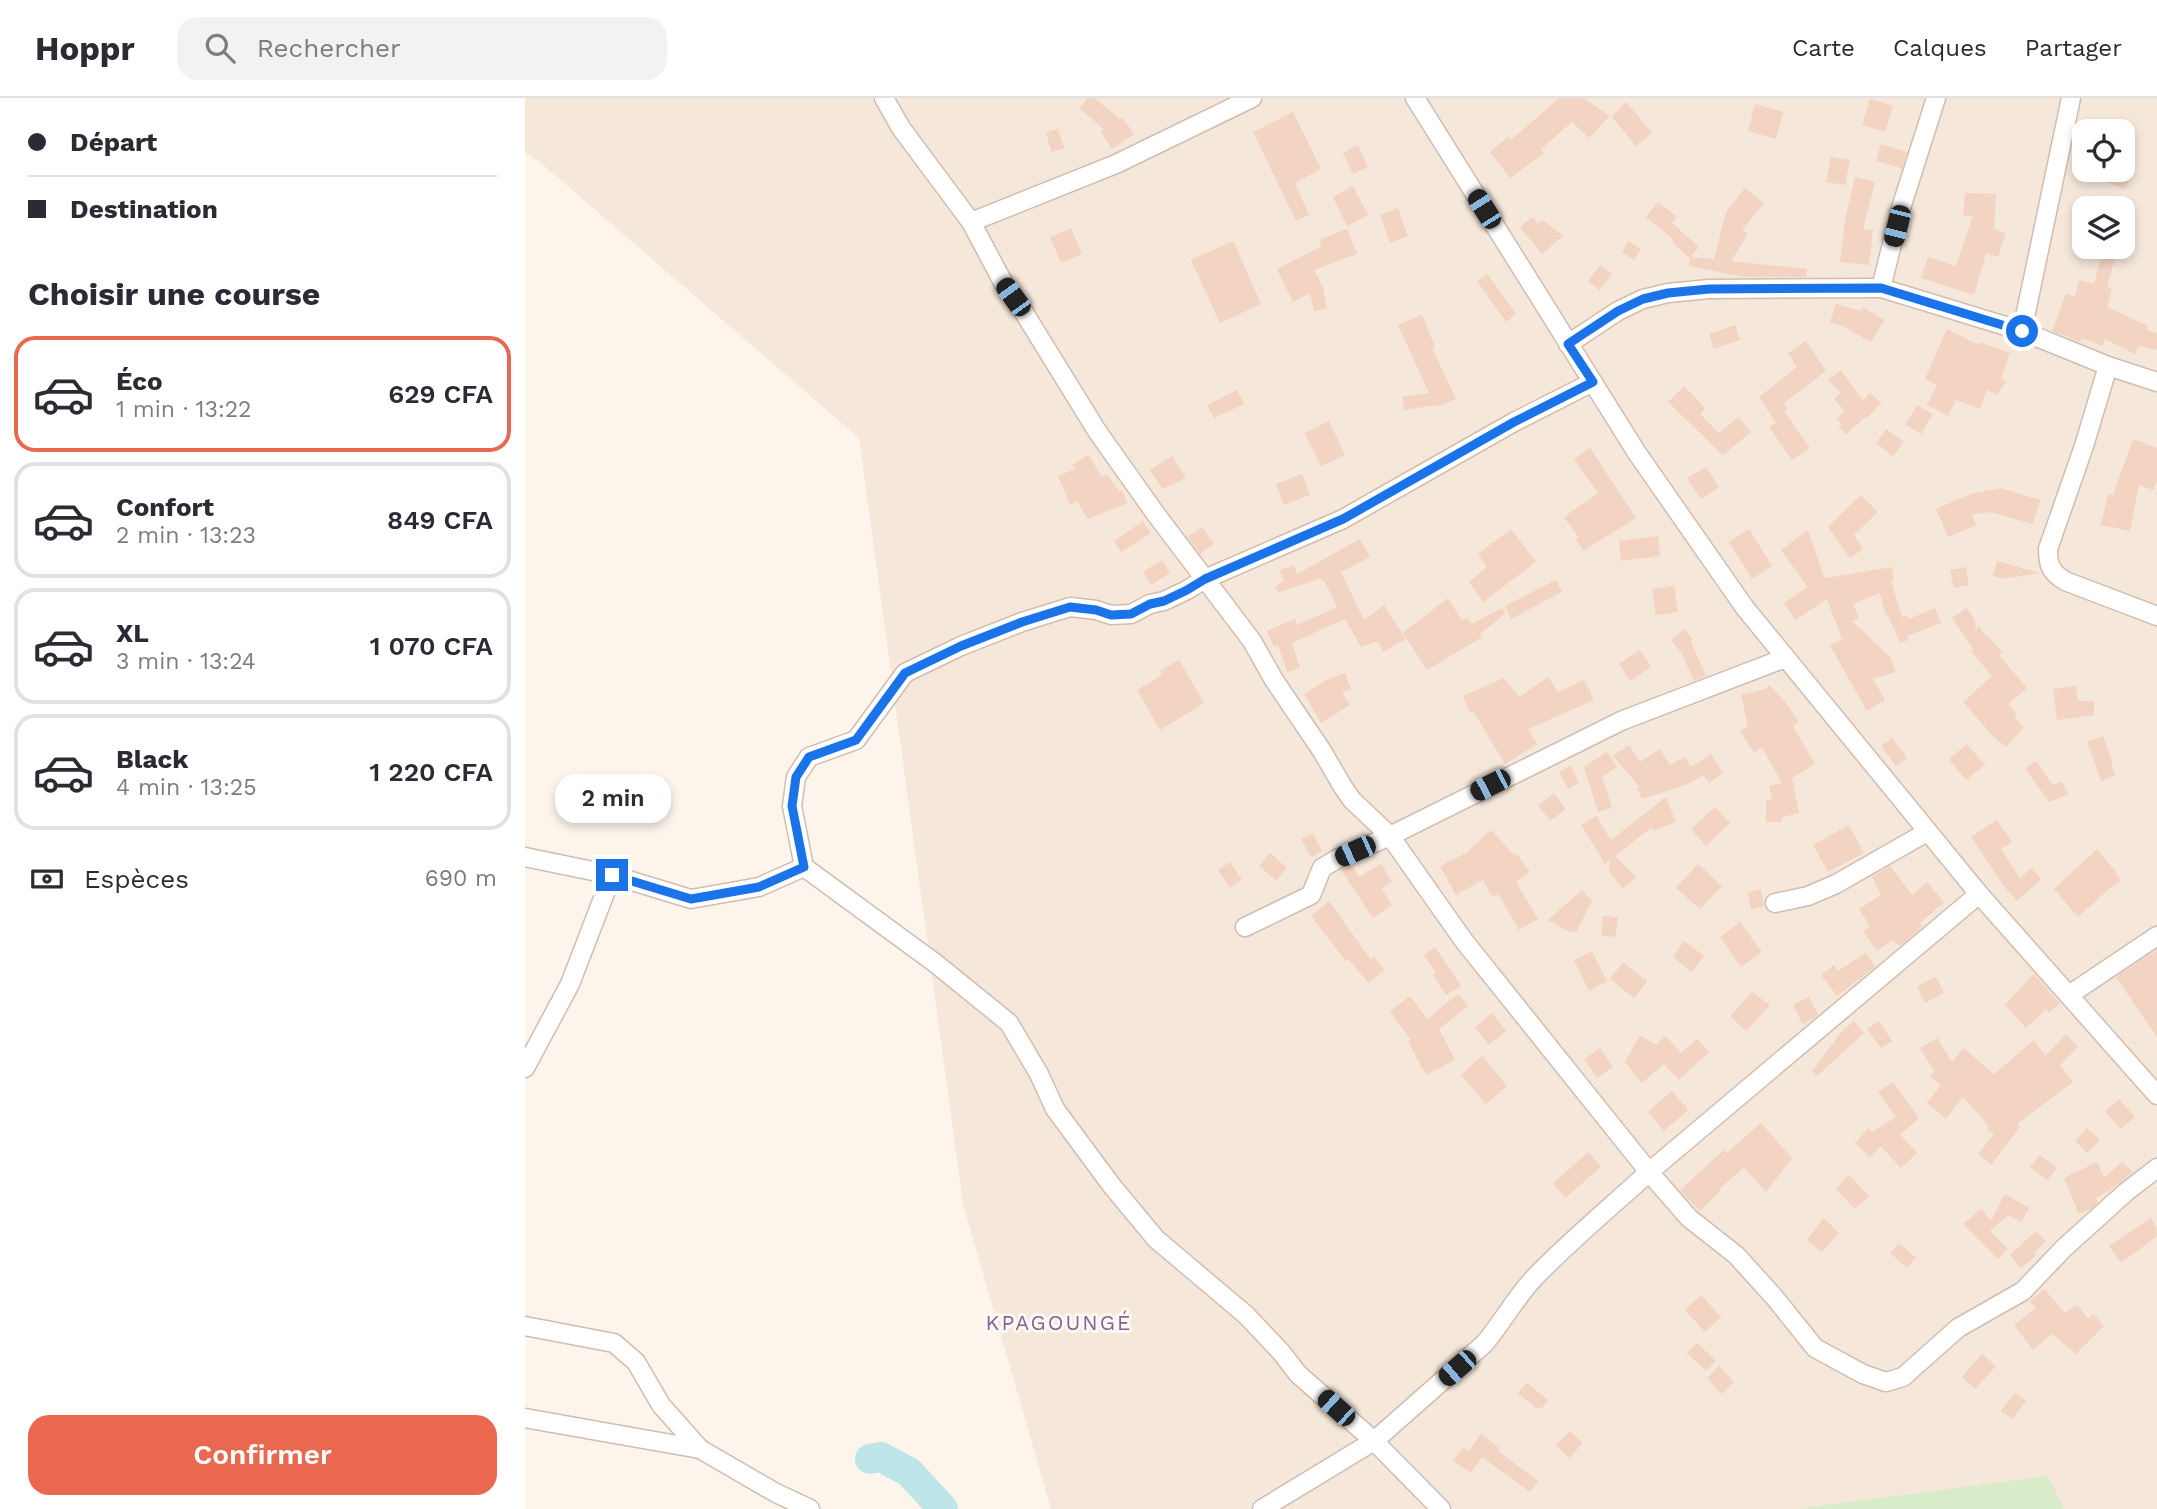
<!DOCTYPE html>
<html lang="fr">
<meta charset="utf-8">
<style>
:root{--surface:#fff;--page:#f2f2f3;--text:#2b2b33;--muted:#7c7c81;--line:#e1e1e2;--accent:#e9684f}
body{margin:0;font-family:"Work Sans",sans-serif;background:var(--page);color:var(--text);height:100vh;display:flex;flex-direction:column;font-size:26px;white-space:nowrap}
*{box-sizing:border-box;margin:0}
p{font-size:23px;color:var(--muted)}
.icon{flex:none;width:38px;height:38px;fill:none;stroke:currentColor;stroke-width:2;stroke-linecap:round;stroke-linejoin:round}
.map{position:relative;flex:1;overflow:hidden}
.side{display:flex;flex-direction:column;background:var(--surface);width:525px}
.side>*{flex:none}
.banner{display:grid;align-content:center;height:154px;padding:0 28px;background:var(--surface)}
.controls{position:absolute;left:1547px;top:21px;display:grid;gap:14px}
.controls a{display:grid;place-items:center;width:63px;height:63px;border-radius:14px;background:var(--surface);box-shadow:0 4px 10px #0003;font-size:35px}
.end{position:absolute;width:32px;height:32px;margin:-16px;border:9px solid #1a73e8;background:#fff;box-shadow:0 0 0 4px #fff}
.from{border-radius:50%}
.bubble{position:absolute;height:49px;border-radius:21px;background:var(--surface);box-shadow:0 4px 10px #0003;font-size:23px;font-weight:600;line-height:49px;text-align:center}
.car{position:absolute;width:21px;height:42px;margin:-21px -10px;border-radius:9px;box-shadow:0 0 5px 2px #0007;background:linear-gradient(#222 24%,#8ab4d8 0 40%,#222 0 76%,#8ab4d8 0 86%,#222 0)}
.banner b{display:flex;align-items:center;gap:24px;height:66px;font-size:26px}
.banner b+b{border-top:2px solid var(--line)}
.banner i{width:18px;height:18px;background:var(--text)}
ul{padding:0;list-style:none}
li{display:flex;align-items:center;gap:21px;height:116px;margin:0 14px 10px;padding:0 14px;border:4px solid var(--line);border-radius:21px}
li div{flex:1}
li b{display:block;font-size:26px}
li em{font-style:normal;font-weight:600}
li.selected{border-color:var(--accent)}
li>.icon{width:63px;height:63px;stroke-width:1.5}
h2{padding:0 28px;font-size:32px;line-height:84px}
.pay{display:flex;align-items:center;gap:18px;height:77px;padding:0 28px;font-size:26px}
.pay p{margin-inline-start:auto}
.action{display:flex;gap:14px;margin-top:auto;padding:14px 28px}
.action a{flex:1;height:80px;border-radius:21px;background:var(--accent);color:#fff;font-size:28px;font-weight:600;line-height:80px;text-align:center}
header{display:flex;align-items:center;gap:42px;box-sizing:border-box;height:98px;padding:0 35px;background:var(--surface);border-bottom:2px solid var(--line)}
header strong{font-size:33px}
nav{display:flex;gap:38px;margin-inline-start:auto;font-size:24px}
.search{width:490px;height:63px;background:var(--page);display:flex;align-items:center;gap:18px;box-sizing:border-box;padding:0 24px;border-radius:21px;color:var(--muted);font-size:26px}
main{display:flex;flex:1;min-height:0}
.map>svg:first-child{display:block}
.residential{fill:#f5e7da;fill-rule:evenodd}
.green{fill:#d9ecc9}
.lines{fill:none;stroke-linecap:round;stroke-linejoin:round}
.river{stroke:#bee5e8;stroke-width:30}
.building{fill:#f3d3c2}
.minor-casing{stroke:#d1bcb0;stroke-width:21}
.minor{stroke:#fff;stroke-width:18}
.route{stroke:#1a73e8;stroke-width:9}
.labels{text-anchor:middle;stroke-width:6;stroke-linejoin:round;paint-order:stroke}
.quarter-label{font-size:21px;letter-spacing:2px;fill:#826595;stroke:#fff9f3}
</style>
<header>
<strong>Hoppr</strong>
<div class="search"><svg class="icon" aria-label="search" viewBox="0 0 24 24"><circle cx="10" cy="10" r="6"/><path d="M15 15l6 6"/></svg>Rechercher</div>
<nav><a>Carte</a><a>Calques</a><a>Partager</a></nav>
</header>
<main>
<section class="side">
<div class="banner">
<b><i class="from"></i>Départ</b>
<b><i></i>Destination</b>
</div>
<h2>Choisir une course</h2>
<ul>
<li class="selected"><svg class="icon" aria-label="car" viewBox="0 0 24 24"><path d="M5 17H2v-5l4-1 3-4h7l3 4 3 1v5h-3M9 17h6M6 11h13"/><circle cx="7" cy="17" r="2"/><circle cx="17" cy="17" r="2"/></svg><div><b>Éco</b><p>1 min · 13:22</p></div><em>629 CFA</em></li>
<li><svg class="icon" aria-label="car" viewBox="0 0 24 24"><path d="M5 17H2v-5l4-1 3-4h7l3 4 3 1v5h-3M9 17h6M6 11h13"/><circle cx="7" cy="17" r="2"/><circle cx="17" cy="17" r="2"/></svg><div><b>Confort</b><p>2 min · 13:23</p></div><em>849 CFA</em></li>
<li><svg class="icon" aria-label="car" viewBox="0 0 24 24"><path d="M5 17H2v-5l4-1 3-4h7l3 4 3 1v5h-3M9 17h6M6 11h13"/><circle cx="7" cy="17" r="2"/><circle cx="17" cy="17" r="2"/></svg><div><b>XL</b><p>3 min · 13:24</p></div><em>1 070 CFA</em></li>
<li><svg class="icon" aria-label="car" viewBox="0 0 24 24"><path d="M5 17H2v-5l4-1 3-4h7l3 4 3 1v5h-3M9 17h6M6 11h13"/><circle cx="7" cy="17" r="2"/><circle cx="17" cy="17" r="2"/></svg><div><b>Black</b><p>4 min · 13:25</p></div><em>1 220 CFA</em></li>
</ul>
<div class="pay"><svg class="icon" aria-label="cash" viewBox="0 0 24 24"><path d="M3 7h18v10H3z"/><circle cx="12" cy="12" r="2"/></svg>Espèces<p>690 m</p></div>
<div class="action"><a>Confirmer</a></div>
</section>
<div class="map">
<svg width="1632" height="1411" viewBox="0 0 1632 1411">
<rect width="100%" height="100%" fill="#fdf5ec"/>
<path class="residential" d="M0,0H1632V1411H526L438,1106L334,340L17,66L0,54ZM1559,33H1598V72H1559ZM1559,110H1598V149H1559Z"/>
<path class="green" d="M1523,1378L1539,1411H1272Z"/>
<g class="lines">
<path class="river" d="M345,1361L356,1359L384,1374L418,1411"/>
</g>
<g class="building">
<path d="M563,0H569L595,21L597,19L609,36L587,51L576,34L579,31L554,10Z"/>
<path d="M1034,0H1058L1085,18L1064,40L1047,24L1016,51L1019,55L985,80L965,54L983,39L986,42Z"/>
<path d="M1345,1L1368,8L1360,34L1337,27Z"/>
<path d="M1101,4L1127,35L1111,48L1087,19Z"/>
<path d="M1230,6L1258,14L1251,41L1223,33Z"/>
<path d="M768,14L796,71L770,85L784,117L771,123L728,34Z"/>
<path d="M533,31L539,50L526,54L521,34Z"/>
<path d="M1356,46L1382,54L1377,70L1351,63Z"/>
<path d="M833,47L843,69L828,76L818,55Z"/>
<path d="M1306,59L1325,62L1320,87L1301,84Z"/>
<path d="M1551,72H1607L1601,91L1551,74Z"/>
<path d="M1330,79L1350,84L1338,131L1348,132L1344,167L1315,164L1320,122Z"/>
<path d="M828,88L843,117L822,128L808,99Z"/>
<path d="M1220,90L1239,105L1217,132L1223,136L1206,163L1282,171L1281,179H1219L1164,168L1165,159L1189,161L1201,114Z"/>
<path d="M1440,95L1471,96L1469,131L1481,135L1473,159L1461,155L1449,197L1396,180L1403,159L1431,168L1448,118H1438Z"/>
<path d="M1133,104L1152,119L1147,125L1174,149L1164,160L1147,144L1149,142L1121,119Z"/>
<path d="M873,110L883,138L865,145L855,117Z"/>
<path d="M1007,119L1013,126L1018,122L1038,138L1017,156L995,129Z"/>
<path d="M546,130L557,156L536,165L525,139Z"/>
<path d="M822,131L832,156L789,172L798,189L802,210L789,213L785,195L768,204L752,171L797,148L794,142Z"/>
<path d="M708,143L736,206L695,225L666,162Z"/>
<path d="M1103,143L1116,151L1109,162L1097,154Z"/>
<path d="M1578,152L1591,155L1582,189L1587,191L1582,209L1623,228L1621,232L1632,235V252L1614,248L1610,256L1580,241L1577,248L1557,240L1555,244L1527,233L1541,196L1550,199L1554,182L1569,186Z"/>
<path d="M1075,167L1087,176L1074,192L1063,183Z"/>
<path d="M962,176L991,216L981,224L952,183Z"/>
<path d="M1311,206L1335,213L1338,209L1359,222L1346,244L1317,228L1305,224Z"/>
<path d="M897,217L910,249L907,250L931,301L912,309L911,307L879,312L877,299L904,295L873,227Z"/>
<path d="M1210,227L1215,242L1189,251L1184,236Z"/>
<path d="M1422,231L1454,247L1455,244L1485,255L1476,280L1481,283L1472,297L1462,292L1455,311L1431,302L1423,318L1402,307L1412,287L1400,281Z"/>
<path d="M1281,243L1301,273L1259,305L1262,310L1259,313L1285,350L1267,362L1244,329L1251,325L1234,299L1272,269L1263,255Z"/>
<path d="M1316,272L1338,303L1345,295L1356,305L1342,320L1340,319L1321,336L1314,329L1317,326L1312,321L1320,313L1309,301L1316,295L1303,282Z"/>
<path d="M1159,288L1180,310L1175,316L1194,335L1213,319L1226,334L1198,357L1143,304Z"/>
<path d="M712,292L719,306L689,320L682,307Z"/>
<path d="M1392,307L1408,316L1396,336L1380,327Z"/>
<path d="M804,323L820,357L796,368L780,335Z"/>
<path d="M1361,331L1379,344L1368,358L1351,345Z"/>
<path d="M1608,341L1632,350V382L1628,392L1614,387L1605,433L1576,427L1583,396L1588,397Z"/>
<path d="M1065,350L1111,420L1058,453L1051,441L1054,440L1039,419L1073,395L1049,361Z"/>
<path d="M564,357L577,380L581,376L594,393L597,392L602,405L562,421L552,403L545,406L533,378L550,371L547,367Z"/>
<path d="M647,358L661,380L638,391L625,372Z"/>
<path d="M1181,369L1194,389L1176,401L1162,380Z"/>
<path d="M777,376L785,397L759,407L751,386Z"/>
<path d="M1476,390L1515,402L1508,426L1465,414L1447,417L1451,427L1423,439L1411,411L1446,396Z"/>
<path d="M1336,397L1353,414L1329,437L1338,451L1325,460L1303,429Z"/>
<path d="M618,423L626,435L596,454L589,443Z"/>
<path d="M677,429L689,446L675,456L663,439Z"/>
<path d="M986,431L1011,464L958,504L944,484L962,469L953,456Z"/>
<path d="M1224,431L1247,468L1227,481L1204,444Z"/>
<path d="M1283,432L1299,479L1295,481L1367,469L1369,483H1366L1377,519L1382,517L1384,521L1410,510L1416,525L1382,538L1383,542L1375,545L1363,517L1361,518L1355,495L1328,506L1334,520L1327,523L1366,560L1370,574L1348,581L1360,602L1342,613L1305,547L1317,541L1302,501L1270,522L1259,505L1283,489L1256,452Z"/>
<path d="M1133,438L1135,458L1096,463L1094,443Z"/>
<path d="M835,441L845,459L816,474L839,522L859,507L881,541L858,554L853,543L836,549L820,521L817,522L767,545L775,570L762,574L753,547L749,549L742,533L770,521L772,527L812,509L799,482L797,484L795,480L753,495L750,489L759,483L755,472L769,467L772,476Z"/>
<path d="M637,462L645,475L626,487L618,474Z"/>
<path d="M1472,463L1514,475L1479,481L1468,478Z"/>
<path d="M1441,469L1444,487L1429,490L1425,472Z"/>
<path d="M1031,482L1037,494L986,521L980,508Z"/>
<path d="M1149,488L1153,514L1131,517L1127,491Z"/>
<path d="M923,500L937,523L942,519L946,526L977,510L981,515L955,536L957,539L902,572L878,535Z"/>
<path d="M1442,510L1449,521L1451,534L1453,527L1462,539L1463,538L1477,554L1474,557L1502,590L1483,606L1492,616L1489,619L1499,629L1481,649L1468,638L1438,604L1467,578L1446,553L1448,551L1427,520Z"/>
<path d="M1160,531L1168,542L1166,544L1181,578L1169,583L1156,554L1146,542Z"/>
<path d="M1115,552L1126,569L1105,583L1094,566Z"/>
<path d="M654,562L679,605L635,632L612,592L637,577L635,573Z"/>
<path d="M820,575L826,591L817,594L825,607L796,625L779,596L802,582Z"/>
<path d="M1023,579L1033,594L1059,582L1069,602L1003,631L1012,646L980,666L948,613L945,615L938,598L979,580L994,599Z"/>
<path d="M1244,587L1258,601L1274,624L1268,628L1290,666L1267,680L1274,715L1257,719V724H1241V702H1247L1244,688L1257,685L1237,650L1229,655L1215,633L1223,628L1216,597L1240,591Z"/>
<path d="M1551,588L1553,603H1569V617L1532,622L1528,591Z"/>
<path d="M1578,638L1588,665L1586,666L1590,677L1576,683L1562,644Z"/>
<path d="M1367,640L1382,660L1371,668L1356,648Z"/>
<path d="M1442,646L1460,667L1441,682L1424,661Z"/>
<path d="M1104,647L1115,664L1135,651L1145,667L1160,659L1166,669L1186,656L1198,675L1184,685L1179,677L1161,687L1117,701L1112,691L1115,689L1088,658Z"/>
<path d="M1082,654L1092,669L1077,679L1087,710L1073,714L1059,669Z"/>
<path d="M1511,663L1528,687L1537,683L1543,696L1524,704L1500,670Z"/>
<path d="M1046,668L1054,685L1043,691L1034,674Z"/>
<path d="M1029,695L1041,711L1025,723L1013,707Z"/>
<path d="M1141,699L1151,724L1128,733L1127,729L1090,758L1111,779L1098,791L1084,773L1085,761L1080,766L1056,727L1071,718L1086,742Z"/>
<path d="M1190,709L1205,725L1181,748L1166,731Z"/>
<path d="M1472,722L1487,744L1476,751L1495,781L1506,770L1516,781L1492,803L1479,788L1446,739Z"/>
<path d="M1324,727L1339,755L1303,774L1288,747Z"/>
<path d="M966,732L990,758L992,756L1005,774L991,784L1013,821L994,832L973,796L968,799L958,782L931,797L915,768L941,755Z"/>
<path d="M788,735L797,753L786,759L776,741Z"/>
<path d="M1572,751L1590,773L1596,784L1585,790L1553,819L1529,791Z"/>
<path d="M745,755L762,770L751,783L734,768Z"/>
<path d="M705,764L717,782L705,790L693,772Z"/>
<path d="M856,766L867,784L856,790L867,807L848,820L816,772L827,767L834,779Z"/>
<path d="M1173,766L1197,788L1175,811L1151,790Z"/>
<path d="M1365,768L1387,797L1402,784L1419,804L1394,826L1397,828L1395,831L1375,848L1368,842L1352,853L1338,833L1345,828L1334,811L1356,797L1347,779Z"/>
<path d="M1236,791L1239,808L1226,812L1223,794Z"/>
<path d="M1057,792L1067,803L1051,834H1045L1023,822Z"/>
<path d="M804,803L846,862L849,859L859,872L844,885L823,861L821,863L786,818Z"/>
<path d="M1078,818L1093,820L1090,839L1076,837Z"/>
<path d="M1215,824L1237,854L1216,869L1195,839Z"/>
<path d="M1159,843L1179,858L1167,874L1148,859Z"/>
<path d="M910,849L936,888L921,897L908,877L911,875L899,857Z"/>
<path d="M1632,852V939L1591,879Z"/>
<path d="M1067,853L1082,883L1064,893L1049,862Z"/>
<path d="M1341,855L1350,869L1312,898L1296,877L1309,867L1313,873Z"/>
<path d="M1098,864L1122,883L1109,900L1085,881Z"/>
<path d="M1509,876L1535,906L1524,915L1521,911L1501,930L1480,907Z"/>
<path d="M1411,879L1419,895L1400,905L1392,888Z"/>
<path d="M1227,894L1245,907L1221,933L1205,918Z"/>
<path d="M933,896L943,908L914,931L930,962L901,977L883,944L886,942L865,913L885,898L902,921Z"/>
<path d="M1284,899L1293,917L1278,926L1268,907Z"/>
<path d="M967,915L981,933L964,947L950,929Z"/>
<path d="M1329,923L1339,935L1292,978L1287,973L1312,940L1311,939Z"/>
<path d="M1354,923L1367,943L1356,950L1342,931Z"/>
<path d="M1541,936L1553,949L1535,967L1548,984L1492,1026L1495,1029L1466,1067L1453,1056L1469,1036L1462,1031L1464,1028L1438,999L1421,1021L1402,1005L1416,987L1405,978L1409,973L1395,950L1412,940L1427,964L1438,950L1469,976L1509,942L1520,958Z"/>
<path d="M1115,937L1131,947L1140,938L1156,955L1172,941L1184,954L1154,982L1139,966L1117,985L1100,964Z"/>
<path d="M1075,950L1088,969L1072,980L1059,961Z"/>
<path d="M957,958L982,988L961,1006L936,977Z"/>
<path d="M1368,984L1394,1020L1375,1037L1392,1055L1376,1070L1356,1048L1345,1059L1330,1045L1344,1030L1347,1034L1371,1019L1353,994Z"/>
<path d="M1147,993L1163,1012L1139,1033L1123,1014Z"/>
<path d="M1594,1001L1610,1019L1596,1031L1580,1013Z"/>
<path d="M1236,1025L1267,1060L1241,1094L1219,1069L1194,1091L1195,1093L1175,1113L1155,1092L1199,1052L1202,1055Z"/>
<path d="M1562,1030L1575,1042L1562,1055L1550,1043Z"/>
<path d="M1064,1054L1076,1069L1040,1100L1028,1085Z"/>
<path d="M1515,1057L1532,1070L1522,1082L1505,1069Z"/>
<path d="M1572,1064L1579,1080L1597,1064L1608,1074L1588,1090L1571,1100L1573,1104L1567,1110L1554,1116L1539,1080Z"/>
<path d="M1324,1077L1344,1098L1330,1111L1311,1091Z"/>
<path d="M1480,1096L1504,1110L1496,1124L1483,1117L1465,1133L1483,1151L1473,1161L1438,1126L1456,1111L1466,1122Z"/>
<path d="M1299,1120L1314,1135L1297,1154L1282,1142Z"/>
<path d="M1626,1120L1632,1131V1138L1596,1165L1584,1148Z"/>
<path d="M1511,1133L1521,1143L1509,1155L1511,1158L1495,1170L1485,1157Z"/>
<path d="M1374,1145L1391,1160L1382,1170L1365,1155Z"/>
<path d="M1519,1191L1540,1215L1552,1207L1563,1221L1568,1216L1579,1228L1551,1256L1527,1236L1508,1252L1489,1227L1511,1210L1505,1203Z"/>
<path d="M1176,1197L1196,1219L1180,1234L1160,1212Z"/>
<path d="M1172,1245L1191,1263L1181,1273L1162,1255Z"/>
<path d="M1457,1256L1471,1268L1450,1291L1437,1279Z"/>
<path d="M1194,1268L1209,1284L1197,1296L1182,1280Z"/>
<path d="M1002,1285L1023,1302L1017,1310H1011L993,1295Z"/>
<path d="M1490,1295L1501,1303L1487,1321L1476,1313Z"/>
<path d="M1045,1333L1058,1345L1044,1360L1031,1347Z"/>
<path d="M956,1336L974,1350L973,1353L1013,1383L1005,1394L957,1359L946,1375L928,1363L938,1349L944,1353Z"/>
</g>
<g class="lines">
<defs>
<g id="minor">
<path d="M359,0L376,30L446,124L479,186L498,213L572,333L630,415L727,543L749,582L797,653L818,689L827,702L865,738L939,843L1124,1074L1454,796"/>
<path d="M890,0L1112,355L1220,510L1454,796L1632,997"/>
<path d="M1411,0L1376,110L1356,190L1497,233"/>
<path d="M1546,0L1497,233L1583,268L1559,348L1523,451C1523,468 1526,474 1540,483L1632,518"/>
<path d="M446,124L591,66L727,0"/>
<path d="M1043,246L1093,213L1118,201L1143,195L1184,191L1356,190"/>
<path d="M1583,268L1632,284"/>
<path d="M0,759L87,777"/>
<path d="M279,769L410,865L484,925L514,976L530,1011L587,1088L631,1141L721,1217L756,1254L773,1276L849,1343L916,1411"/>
<path d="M1250,805L1283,798L1311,786L1402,734"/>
<path d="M720,829L786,797L797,770L812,761L865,738L1096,623L1260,560"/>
<path d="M1544,897L1632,838"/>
<path d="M0,970L45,886L87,777L166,801L234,789L279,769L267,708L271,679L284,659L331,642L380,575L436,548L497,524L545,509L571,512L586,517L606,516L625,506L639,503L662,492L680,481L818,421L989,324L1068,284"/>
<path d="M0,1228L89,1245L111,1264L136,1307L175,1351"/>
<path d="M0,1320L175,1351L251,1395L285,1411"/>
<path d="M737,1411L849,1343L959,1246C978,1224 991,1198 1012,1177C1047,1141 1087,1108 1124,1074L1164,1120L1211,1157L1250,1200L1290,1250L1338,1276L1361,1284L1378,1279L1433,1230L1498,1193L1539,1150L1601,1094L1632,1070"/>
</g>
</defs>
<use href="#minor" class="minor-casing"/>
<use href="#minor" class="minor"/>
</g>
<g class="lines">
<path class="route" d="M87,777L166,801L234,789L279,769L267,708L271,679L284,659L331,642L380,575L436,548L497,524L545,509L571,512L586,517L606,516L625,506L639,503L662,492L680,481L818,421L989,324L1068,284L1043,246L1093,213L1118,201L1143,195L1184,191L1356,190L1497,233"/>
</g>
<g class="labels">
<g class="quarter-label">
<text x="534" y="1232">KPAGOUNGÉ</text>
</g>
</g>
</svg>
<div class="controls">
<a><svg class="icon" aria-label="locate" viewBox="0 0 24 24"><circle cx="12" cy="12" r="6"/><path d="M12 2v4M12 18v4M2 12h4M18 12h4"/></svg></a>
<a><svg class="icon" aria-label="layers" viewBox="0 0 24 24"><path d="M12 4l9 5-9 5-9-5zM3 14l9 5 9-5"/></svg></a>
</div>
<i class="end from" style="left:1497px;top:233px"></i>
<i class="end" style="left:87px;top:777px"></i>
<div class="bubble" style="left:30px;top:676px;width:116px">2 min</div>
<i class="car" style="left:959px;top:111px;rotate:328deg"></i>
<i class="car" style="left:1372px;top:128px;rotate:194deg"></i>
<i class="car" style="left:488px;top:199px;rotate:324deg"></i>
<i class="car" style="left:965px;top:687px;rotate:243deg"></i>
<i class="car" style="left:830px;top:753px;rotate:246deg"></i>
<i class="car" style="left:932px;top:1270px;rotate:229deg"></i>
<i class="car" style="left:811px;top:1310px;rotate:312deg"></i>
</div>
</main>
